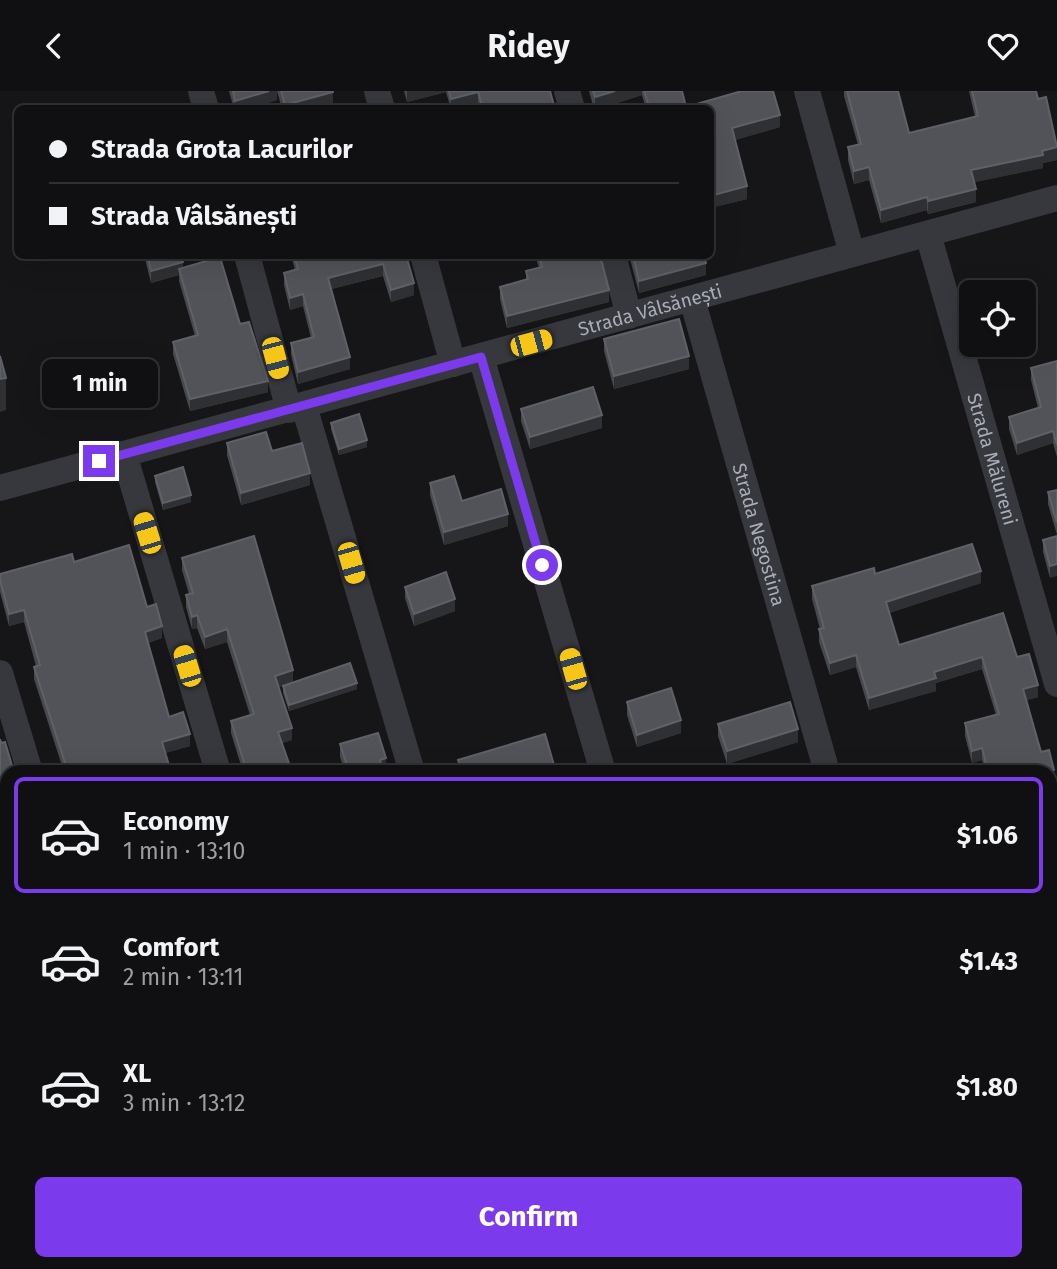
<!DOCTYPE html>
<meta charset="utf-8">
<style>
:root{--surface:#101012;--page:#19191b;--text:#f1f3f6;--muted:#9c9d9f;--line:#303032;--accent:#7c3aed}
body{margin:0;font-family:"Fira Sans",sans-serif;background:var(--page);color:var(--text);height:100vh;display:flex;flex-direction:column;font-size:26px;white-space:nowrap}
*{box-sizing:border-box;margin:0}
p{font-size:23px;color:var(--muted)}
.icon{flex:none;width:38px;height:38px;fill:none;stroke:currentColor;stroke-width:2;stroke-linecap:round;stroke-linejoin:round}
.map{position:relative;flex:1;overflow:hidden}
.panel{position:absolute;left:0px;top:674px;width:1057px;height:506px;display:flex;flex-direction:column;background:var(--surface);border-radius:21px 21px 0 0;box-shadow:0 7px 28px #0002,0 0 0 2px var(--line)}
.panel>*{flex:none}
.banner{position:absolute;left:14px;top:14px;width:700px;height:154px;border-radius:10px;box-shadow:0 7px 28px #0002,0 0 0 2px var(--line);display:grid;align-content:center;height:154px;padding:0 35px;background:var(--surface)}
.controls{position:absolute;left:959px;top:189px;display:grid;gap:14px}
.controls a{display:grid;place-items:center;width:77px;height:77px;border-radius:10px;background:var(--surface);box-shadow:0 7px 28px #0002,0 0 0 2px var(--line);font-size:35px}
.end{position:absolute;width:32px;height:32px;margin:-16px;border:9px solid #7c3aed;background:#fff;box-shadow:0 0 0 4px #fff}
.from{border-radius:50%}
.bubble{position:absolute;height:49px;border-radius:10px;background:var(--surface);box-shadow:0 7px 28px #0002,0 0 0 2px var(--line);font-size:23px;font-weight:700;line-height:49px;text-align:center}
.car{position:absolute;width:21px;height:42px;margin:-21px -10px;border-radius:9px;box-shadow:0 0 5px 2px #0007;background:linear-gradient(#f5c518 24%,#345 0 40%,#f5c518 0 76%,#345 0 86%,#f5c518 0)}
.banner b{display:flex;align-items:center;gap:24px;height:66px;font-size:26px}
.banner b+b{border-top:2px solid var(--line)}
.banner i{width:18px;height:18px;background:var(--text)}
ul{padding:12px 0 0;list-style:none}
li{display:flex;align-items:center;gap:21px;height:116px;margin:0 14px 10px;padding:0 21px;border:4px solid transparent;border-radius:10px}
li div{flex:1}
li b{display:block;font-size:26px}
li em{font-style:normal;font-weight:700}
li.selected{border-color:var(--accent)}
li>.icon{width:63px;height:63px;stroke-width:1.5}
.action{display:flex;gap:14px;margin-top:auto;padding:14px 35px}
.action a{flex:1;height:80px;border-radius:10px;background:var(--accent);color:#fff;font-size:28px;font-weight:700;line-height:80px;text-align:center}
header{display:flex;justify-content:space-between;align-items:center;height:91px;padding:0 35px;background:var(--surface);font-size:32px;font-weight:700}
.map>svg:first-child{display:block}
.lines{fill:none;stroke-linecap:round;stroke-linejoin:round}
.minor{stroke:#37383d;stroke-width:26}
.wall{fill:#47494d}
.shaded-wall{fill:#2f3033}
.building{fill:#525359;stroke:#5f6168;stroke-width:2}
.route{stroke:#7c3aed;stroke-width:9}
.labels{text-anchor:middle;stroke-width:5;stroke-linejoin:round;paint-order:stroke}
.street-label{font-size:19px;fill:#a8adb8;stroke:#111113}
</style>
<header><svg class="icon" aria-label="back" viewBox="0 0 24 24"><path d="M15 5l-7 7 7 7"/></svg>Ridey<svg class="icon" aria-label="heart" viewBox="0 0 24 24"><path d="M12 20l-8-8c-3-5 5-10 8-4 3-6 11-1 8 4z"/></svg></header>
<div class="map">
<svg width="1057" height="1178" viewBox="0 0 1057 1178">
<rect width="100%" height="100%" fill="#161618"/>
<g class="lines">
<g class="minor">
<path d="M201,0L206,18"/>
<path d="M377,0L382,18"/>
<path d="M567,0L572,18"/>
<path d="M807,0L852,163"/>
<path id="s1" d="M928,143L1057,593"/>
<path d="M247,164L289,319"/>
<path d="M423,164L453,273"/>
<path d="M613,164L629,225"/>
<path id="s2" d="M692,208L827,681"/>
<path d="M481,266L603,681"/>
<path d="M304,315L412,681"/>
<path d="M124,363L218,681"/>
<path id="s3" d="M0,397L1057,107"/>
<path d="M0,582L30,681"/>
<path d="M180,1172L181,1178"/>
<path d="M365,1172L366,1178"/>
<path d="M557,1172L559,1178"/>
<path d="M748,1172L750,1178"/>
<path d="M967,1172L969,1178"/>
</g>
</g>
<g class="wall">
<path d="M229,0H277V9L248,18H234Z"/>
<path d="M277,0H333V14L320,18H282Z"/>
<path d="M404,0H550L555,18H479L478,13L460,18H451L446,1L407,11Z"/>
<path d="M589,0H682L686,16L742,0H773L780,24V36L735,49L747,95V108L710,117V18H646L642,4L598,18H594Z"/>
<path d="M844,0H898L909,42L975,26L969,0H1036L1038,8L1057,53V69L1043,72V77L974,91L976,111L928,123L927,119L881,132L869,89L854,93L848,69V56L858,54L844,5Z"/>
<path d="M144,164H181L183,177L240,233L268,301L190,320L173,263V251L195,245L179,190V184L151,192Z"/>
<path d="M291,164H406L414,204L391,211L383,185L331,198L350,278L298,293L291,264V252L311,247L303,215L290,219L284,194V182L295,179Z"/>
<path d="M535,164H600L609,211L507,237L500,208V196L526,189V180L539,177Z"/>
<path d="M629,164H704L706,184L639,202Z"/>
<path d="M604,248L689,278L614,298L604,260Z"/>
<path d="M1057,270V366L1053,352L1017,364L1009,338V326L1038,317L1031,289V277Z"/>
<path d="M521,318L602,337L530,358L521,330Z"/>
<path d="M331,332L367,356L339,364L331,338Z"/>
<path d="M227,352L272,360L310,394L241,414L227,364Z"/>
<path d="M155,385L191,411L163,419L155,391Z"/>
<path d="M430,392L508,435L444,454L430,404Z"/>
<path d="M1057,399V444L1048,413V401Z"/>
<path d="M1057,445L1050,487L1043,461V449Z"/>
<path d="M972,453L981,480V492L889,522L899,554L1003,522L1017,566L1029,563L1038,594V606L1027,609L1041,661L1049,659L1054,679V691L1052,692L1057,709V734L1050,736V681H985L982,669L972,672L965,645V632L996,624L982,578L936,592V600L869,619L856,576L830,584L819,551V538H820L812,508V495L874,477L875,483Z"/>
<path d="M182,467L293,591L279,596L292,649L282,652L292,681H243L231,642V630L250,624L227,551L205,558L197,537L192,538L186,516V504L189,503L182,479Z"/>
<path d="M74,471L147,516L162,547L148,552L169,626L190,655L165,662L171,681H64L34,588V576L36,575L24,531L9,535L0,501V483Z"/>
<path d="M405,496L455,520L414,535L405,507Z"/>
<path d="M283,595L357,598L289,620L283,602Z"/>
<path d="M627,611L681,642L637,656L627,624Z"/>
<path d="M718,633L798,651L727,673L718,645Z"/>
<path d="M340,653L386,679L383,681H345L340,666Z"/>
<path d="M7,776V869L3,870L0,860V778Z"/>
<path d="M5,1060H7V1079L5,1073Z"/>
<path d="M7,1127V1159L1,1141V1129Z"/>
<path d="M17,1172H64L65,1178H18Z"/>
<path d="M208,1172H350L352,1178H210Z"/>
<path d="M580,1172H623L605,1178H582Z"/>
<path d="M645,1172H735L736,1178H647Z"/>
</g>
<g class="shaded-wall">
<path d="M269,0H277V9L248,18H235V10Z"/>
<path d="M407,0H446V1L407,11Z"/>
<path d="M615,0H642V4L598,18H595V6Z"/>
<path d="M333,1V14L320,18H285V14Z"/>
<path d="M478,1V13L460,18H451V8Z"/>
<path d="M780,24V36L732,50V37Z"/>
<path d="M1057,56V69L1043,72V77L971,92V79Z"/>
<path d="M869,76V89L854,93V80Z"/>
<path d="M747,95V108L710,117V105Z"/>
<path d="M976,98V111L928,123V110Z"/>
<path d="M927,106V119L881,132V119Z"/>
<path d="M453,164H469L453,169Z"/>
<path d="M183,171V183L179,178V184L151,192V180Z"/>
<path d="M706,172V184L639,202V190Z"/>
<path d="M383,173V185L328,199V187Z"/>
<path d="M414,192V204L391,211V199Z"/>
<path d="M609,199V211L507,237V225Z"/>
<path d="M303,203V215L290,219V207Z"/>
<path d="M689,265V278L614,298V285Z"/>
<path d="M350,266V278L298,293V281Z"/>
<path d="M6,287V319L0,321V288Z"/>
<path d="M268,290V301L190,320V308Z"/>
<path d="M602,324V337L530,358V346Z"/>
<path d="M1053,340V352L1017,364V352Z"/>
<path d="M367,349V356L339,364V358Z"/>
<path d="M310,382V394L241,414V402Z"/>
<path d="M191,404V411L163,419V412Z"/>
<path d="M508,423V435L444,454V441Z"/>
<path d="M1057,473V485L1050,487V475Z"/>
<path d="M981,480V492L886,523V511Z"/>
<path d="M455,508V520L414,535V523Z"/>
<path d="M24,519V531L9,535V523Z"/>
<path d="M197,524V537L192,538V526Z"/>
<path d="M162,535V547L145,553V541Z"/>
<path d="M227,538V551L205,558V546Z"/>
<path d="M856,564V576L830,584V572Z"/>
<path d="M982,566V578L936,592V600L869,619V607L934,581Z"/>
<path d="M293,579V591L275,597V585Z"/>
<path d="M357,592V598L289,620V614Z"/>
<path d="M1038,594V606L1023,610V598Z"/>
<path d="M681,629V642L637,656V644Z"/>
<path d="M292,637V649L278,653V641Z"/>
<path d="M798,638V651L727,673V660Z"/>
<path d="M190,643V655L162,663V651Z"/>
<path d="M982,657V669L972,672V660Z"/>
<path d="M386,667V679L381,681L380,669Z"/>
<path d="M1054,679V691L1050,692V681L1049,680Z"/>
<path d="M7,721V733L0,735V723Z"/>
<path d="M1057,721V734L1050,736V723Z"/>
<path d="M1057,809V820L1050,822V811Z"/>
<path d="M7,857V869L3,870V858Z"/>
<path d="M1057,934V945L1050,947V936Z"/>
<path d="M7,992V1004L0,1006V994Z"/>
<path d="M214,1172H233V1178H212V1173Z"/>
<path d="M585,1172H623L605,1178H585Z"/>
</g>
<g class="building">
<path d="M233,0H269L235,10Z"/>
<path d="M281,0H333V1L285,14Z"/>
<path d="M449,0H550L555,18H483L478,1L451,8Z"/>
<path d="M593,0H615L595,6Z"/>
<path d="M644,0H682L686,16L742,0H773L780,24L732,37L747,95L710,105V18H650Z"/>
<path d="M847,0H898L909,42L978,25L972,0H1036L1038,8L1046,6L1057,56L1042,60L1043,64L971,79L976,98L928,110L927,106L881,119L869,76L854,80L848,56L861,53Z"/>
<path d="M147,164H181L183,171L151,180Z"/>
<path d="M294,164H406L414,192L391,199L383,173L328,187L350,266L298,281L291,252L314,246L303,203L290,207L284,182L298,178Z"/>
<path d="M539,164H600L609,199L507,225L500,196L528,188L526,180L542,176Z"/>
<path d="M633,164H704L706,172L639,190Z"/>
<path d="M220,166L240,233L249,231L268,290L190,308L173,251L198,244L179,178Z"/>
<path d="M679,228L689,265L614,285L604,248Z"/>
<path d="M0,265L6,287L0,288Z"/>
<path d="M1057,270V354L1053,340L1017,352L1009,326L1041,316L1031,277Z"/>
<path d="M593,296L602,324L530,346L521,318Z"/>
<path d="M359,323L367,349L339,358L331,332Z"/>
<path d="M266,341L272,360L302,352L310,382L241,402L227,352Z"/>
<path d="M183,376L191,404L163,412L155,385Z"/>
<path d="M454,385L462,410L501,398L508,423L444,441L430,392Z"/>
<path d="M1057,399V432L1048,401Z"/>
<path d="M254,445L293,579L275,585L292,637L278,641L292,681H247L231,630L254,623L227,538L205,546L197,524L192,526L186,504L193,502L182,467Z"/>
<path d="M1057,445V473L1050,475L1043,449Z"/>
<path d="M972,453L981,480L886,511L899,554L1003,522L1017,566L1029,563L1038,594L1023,598L1041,661L1049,659L1054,679L1049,681H988L982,657L972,660L965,632L999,623L982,566L934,581L936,587L869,607L856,564L830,572L819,538L824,537L812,495L874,477L875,483Z"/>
<path d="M129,454L147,516L156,513L162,535L145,541L169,626L183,621L190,643L162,651L171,681H68L34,576L40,574L24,519L9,523L0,489V483L72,463L74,471Z"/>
<path d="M446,481L455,508L414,523L405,496Z"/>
<path d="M350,572L357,592L289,614L283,595Z"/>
<path d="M671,597L681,629L637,644L627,611Z"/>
<path d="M790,611L798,638L727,660L718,633Z"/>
<path d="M378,642L386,667L380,669L383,681H349L340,653Z"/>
<path d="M545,643L556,681H533V679L528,681H462L458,669Z"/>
<path d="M0,648L1,652L5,651L13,678L16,677L17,681H7V721L0,723Z"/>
<path d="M701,673L703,681H677Z"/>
<path d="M1050,685L1057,709V721L1050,723Z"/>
<path d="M7,776V857L3,858L0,848V778Z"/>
<path d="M1057,779V809L1050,811V781Z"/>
<path d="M1050,854L1053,863L1057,862V934L1050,936Z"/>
<path d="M7,917V992L0,994V919Z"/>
<path d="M7,1127V1147L1,1129Z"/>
<path d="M21,1172H64L65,1178H22Z"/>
<path d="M235,1172H350L352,1178H237Z"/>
<path d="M460,1172H469L470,1177L487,1172H536L537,1178H441Z"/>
<path d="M649,1172H735L736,1178H651Z"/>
</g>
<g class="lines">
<path class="route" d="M99,370L481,266L542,474"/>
</g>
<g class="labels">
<g class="street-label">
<text dy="7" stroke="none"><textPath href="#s3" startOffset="674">Strada Vâlsănești</textPath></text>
<text dy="7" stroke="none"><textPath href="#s1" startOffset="234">Strada Mălureni</textPath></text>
<text dy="7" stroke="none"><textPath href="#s2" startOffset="245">Strada Negostina</textPath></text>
</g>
</g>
</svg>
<div class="controls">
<a><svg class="icon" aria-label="locate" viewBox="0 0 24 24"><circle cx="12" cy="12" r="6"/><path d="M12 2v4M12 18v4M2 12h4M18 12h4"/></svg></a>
</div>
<i class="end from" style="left:542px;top:474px"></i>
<i class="end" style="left:99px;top:370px"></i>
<div class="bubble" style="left:42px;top:268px;width:116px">1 min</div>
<i class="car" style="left:531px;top:252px;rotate:75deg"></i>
<i class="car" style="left:275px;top:267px;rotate:165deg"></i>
<i class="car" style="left:147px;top:442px;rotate:343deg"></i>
<i class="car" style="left:351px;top:472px;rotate:164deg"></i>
<i class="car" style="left:187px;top:575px;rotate:343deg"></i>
<i class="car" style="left:573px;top:578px;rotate:344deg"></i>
<div class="banner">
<b><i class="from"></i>Strada Grota Lacurilor</b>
<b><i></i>Strada Vâlsănești</b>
</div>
<section class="panel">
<ul>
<li class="selected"><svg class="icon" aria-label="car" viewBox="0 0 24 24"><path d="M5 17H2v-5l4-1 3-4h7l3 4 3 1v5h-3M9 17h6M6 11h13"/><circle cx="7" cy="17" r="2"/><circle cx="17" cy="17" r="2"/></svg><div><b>Economy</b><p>1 min · 13:10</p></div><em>$1.06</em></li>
<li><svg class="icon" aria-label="car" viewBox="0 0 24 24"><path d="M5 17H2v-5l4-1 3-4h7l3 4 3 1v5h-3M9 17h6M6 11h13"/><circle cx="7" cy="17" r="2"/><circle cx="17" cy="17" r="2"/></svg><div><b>Comfort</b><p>2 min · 13:11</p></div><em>$1.43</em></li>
<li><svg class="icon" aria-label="car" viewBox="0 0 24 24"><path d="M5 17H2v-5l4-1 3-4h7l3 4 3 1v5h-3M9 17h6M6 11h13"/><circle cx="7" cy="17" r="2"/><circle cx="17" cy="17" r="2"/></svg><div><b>XL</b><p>3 min · 13:12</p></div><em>$1.80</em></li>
</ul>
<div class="action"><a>Confirm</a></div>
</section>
</div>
